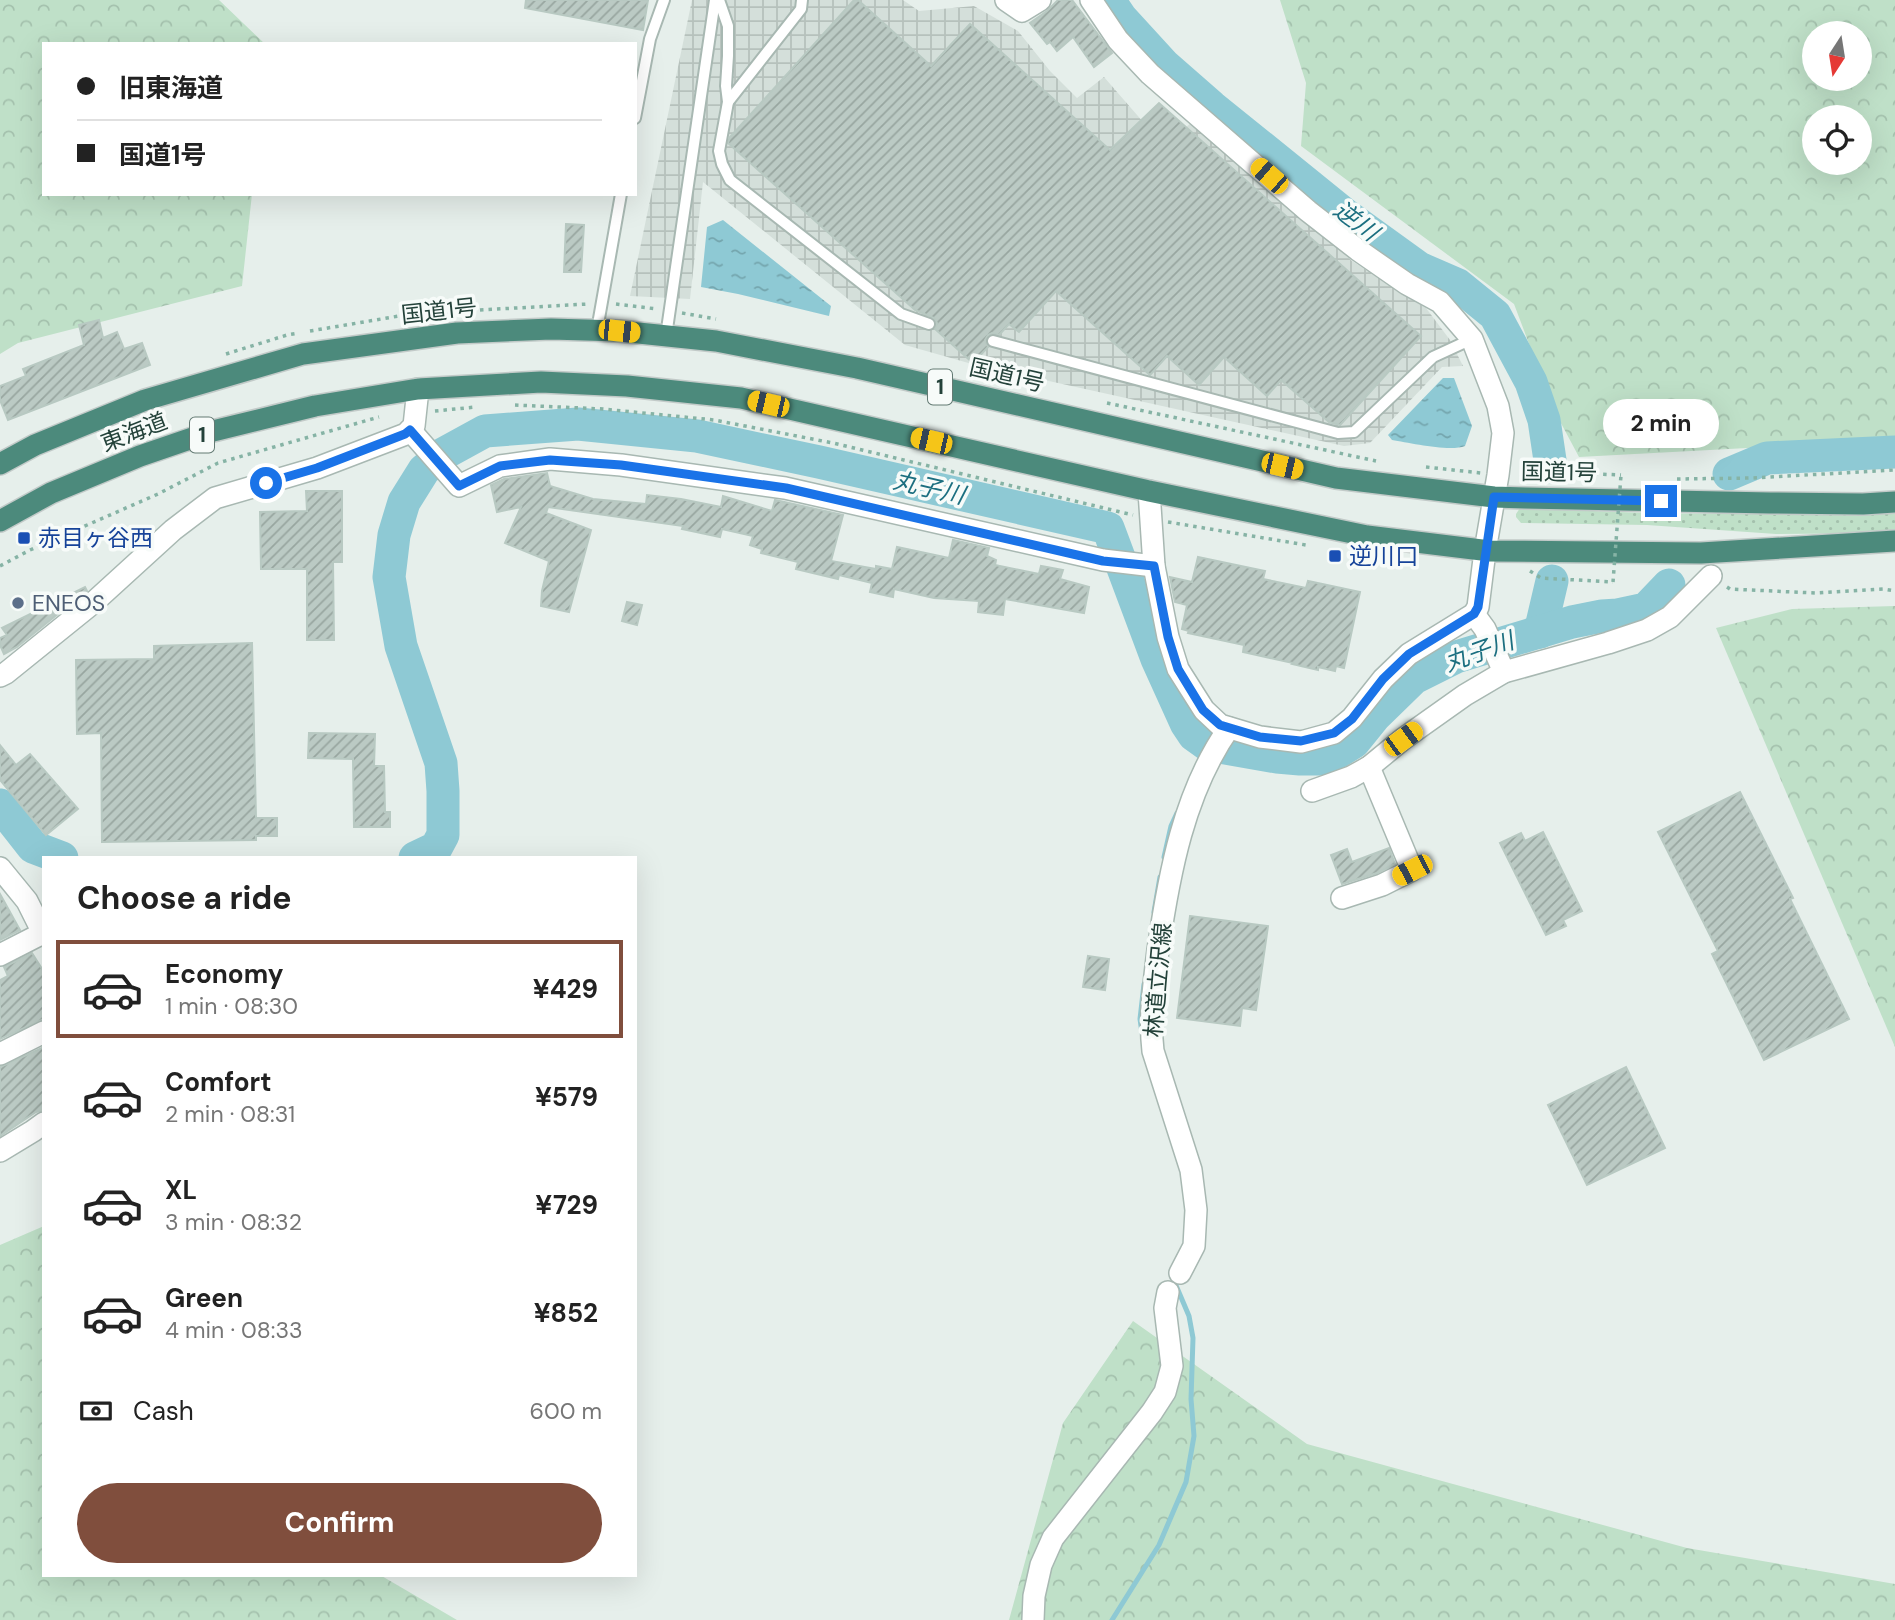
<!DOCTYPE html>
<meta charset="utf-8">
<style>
:root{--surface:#fff;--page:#f6f6f6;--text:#222;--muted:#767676;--line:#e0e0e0;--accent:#804e3d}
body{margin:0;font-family:"DM Sans","Noto Sans JP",sans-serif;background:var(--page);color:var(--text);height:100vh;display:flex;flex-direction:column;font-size:26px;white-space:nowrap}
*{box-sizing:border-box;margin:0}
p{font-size:23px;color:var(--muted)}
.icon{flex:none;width:38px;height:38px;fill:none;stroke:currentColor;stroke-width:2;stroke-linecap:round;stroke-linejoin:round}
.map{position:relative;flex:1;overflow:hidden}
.panel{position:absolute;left:42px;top:856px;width:595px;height:721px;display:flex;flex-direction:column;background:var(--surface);border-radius:0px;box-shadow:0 7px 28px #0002}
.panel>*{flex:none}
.top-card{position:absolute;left:42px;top:42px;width:595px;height:154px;border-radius:0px;box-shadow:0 7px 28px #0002;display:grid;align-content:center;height:154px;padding:0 35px;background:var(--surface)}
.needle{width:46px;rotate:192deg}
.tools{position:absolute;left:1802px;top:21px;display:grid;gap:14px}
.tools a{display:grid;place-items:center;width:70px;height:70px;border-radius:50%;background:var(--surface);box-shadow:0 7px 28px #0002;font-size:35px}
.end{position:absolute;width:32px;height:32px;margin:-16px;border:9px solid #1a73e8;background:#fff;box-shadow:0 0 0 4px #fff}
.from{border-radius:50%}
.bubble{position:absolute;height:49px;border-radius:24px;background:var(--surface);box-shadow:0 7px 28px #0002;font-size:23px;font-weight:700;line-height:49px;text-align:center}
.car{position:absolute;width:21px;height:42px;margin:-21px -10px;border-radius:9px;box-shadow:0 0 5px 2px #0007;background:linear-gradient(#f5c518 24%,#345 0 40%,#f5c518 0 76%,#345 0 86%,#f5c518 0)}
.top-card b{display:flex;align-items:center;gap:24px;height:66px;font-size:26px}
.top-card b+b{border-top:2px solid var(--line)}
.top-card i{width:18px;height:18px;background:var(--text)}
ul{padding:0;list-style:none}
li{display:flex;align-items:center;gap:21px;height:98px;margin:0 14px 10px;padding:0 21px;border:4px solid transparent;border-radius:0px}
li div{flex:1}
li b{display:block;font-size:26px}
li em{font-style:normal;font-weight:700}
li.active{border-color:var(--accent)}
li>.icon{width:63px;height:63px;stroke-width:1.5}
h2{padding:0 35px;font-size:32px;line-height:84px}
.pay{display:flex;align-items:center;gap:18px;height:77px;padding:0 35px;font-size:26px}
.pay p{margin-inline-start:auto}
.button{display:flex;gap:14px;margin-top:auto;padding:14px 35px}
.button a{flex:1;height:80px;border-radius:42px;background:var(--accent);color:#fff;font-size:28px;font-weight:700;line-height:80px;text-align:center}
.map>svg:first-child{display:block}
.industrial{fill:url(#industrial-grid)}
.grass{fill:url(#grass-dots)}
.forest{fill:url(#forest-crowns);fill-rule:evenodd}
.water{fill:url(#water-ripples)}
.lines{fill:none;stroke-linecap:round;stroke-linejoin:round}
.stream{stroke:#8ec9d4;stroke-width:5}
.river{stroke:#8ec9d4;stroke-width:33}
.building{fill:url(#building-hatch);stroke:#b8c9c2;stroke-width:2}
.service-casing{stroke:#a8b8b2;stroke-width:14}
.minor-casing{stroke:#a8b8b2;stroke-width:24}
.trunk-casing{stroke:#c2cac8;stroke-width:24}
.path{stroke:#86b3a5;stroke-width:3.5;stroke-dasharray:3.5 5;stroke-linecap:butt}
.service{stroke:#fff;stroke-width:10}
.minor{stroke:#fff;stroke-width:21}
.trunk{stroke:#4c8a7c;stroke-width:21}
.path-bridge{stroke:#86b3a5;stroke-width:3.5;stroke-dasharray:3.5 5;stroke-linecap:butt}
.route{stroke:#1a73e8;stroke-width:9}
.transit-dot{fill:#1a4fb4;stroke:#f7fbf9;stroke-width:2.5}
.service-dot{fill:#5c6f8a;stroke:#f7fbf9;stroke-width:2.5}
.labels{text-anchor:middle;stroke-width:7;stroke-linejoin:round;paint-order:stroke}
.shield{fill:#f7fbf9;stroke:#637a73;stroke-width:2}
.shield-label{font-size:21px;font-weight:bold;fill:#24423a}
.street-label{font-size:23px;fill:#24423a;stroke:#f7fbf9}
.transit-label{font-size:23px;fill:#164399;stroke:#f7fbf9;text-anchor:start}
.service-label{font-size:23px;fill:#4e5e75;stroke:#f7fbf9;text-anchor:start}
.water-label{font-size:24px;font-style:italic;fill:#1c6f80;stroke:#f7fbf9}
</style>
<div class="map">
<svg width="1895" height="1620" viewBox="0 0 1895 1620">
<defs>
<pattern id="industrial-grid" width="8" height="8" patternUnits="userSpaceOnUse" patternTransform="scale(1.75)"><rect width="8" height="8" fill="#d4dfda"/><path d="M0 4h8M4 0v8" fill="none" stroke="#b6c1bc"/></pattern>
<pattern id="grass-dots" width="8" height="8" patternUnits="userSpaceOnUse" patternTransform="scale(1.75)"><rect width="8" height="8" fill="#bfe0c8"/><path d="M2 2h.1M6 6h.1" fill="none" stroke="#a4c1ad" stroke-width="1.8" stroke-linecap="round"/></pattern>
<pattern id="forest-crowns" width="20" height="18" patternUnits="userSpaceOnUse" patternTransform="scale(1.75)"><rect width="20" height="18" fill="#bfe0c8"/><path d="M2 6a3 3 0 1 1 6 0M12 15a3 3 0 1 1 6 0" fill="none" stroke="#a4c1ad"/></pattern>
<pattern id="water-ripples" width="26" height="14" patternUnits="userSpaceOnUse" patternTransform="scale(1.75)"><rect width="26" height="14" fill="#8ec9d4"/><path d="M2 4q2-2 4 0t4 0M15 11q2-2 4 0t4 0" fill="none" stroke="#74a5ad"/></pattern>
<pattern id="building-hatch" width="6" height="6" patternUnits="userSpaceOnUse" patternTransform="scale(1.75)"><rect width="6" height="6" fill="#bbcac4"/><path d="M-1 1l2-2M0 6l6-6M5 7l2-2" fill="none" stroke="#98a6a0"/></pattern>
</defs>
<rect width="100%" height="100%" fill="#e6efeb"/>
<path class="industrial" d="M692,0H903L919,11L974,6L1018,31L1050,71L1077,98L1104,77L1164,146L1192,122L1352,261L1426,308L1450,340L1463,366L1442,367L1370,443L1344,446L972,364L905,345L703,182L690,299L630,296Z"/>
<path class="grass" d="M1525,507C1649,516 1772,515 1895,510V533L1776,534L1647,525L1521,523L1516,517V514L1520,508Z"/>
<g class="forest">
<path d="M0,0H219L265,44H44V194H252L242,286L18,343L0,354Z"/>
<path d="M1280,0H1895V440L1579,457L1554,410L1514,304L1301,146L1306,83ZM1860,33V79H1815V33ZM1815,117H1860V163H1815Z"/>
<path d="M1895,606V1047L1716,628L1792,609Z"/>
<path d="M44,1226V1575H380L457,1620H0V1245Z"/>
<path d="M1133,1321L1307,1444L1687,1548L1895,1584V1620H1009L1063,1423Z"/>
</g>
<g class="water">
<path d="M723,220L831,306L829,316L738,294L701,287L707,227Z"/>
<path d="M1443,378H1454L1472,426L1465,446C1450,452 1410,443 1392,440L1388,435Z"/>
</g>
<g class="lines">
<g class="stream">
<path d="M1164,857L1171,826L1177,813"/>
<path d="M1154,912L1160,877"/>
<path d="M1142,1033L1140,1019L1144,984"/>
<path d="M1112,1620L1159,1545L1186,1482L1194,1436L1191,1399L1193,1338L1189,1316L1172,1276"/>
</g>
<g class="river">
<path d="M1109,0L1121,18L1164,65L1212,107L1347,216L1419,268L1458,285L1495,315L1531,382L1544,420L1551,467"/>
<path d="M1729,474L1767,458L1895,452"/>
<path d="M1540,632L1552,581"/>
<path d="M0,805L33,847L62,858"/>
<path d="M415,858L436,848L443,835V791L441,763L401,646L389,577L394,535L404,502L424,470L443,454L485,431L578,424L697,436L819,462L1108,528L1157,659L1186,723L1194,735L1208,745L1277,757L1300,759H1321L1338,752L1354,742L1375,716L1414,678L1456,657L1572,622L1602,616L1618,615L1646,609L1669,585"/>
</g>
</g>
<g class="building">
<path d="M526,0H648L643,30L525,8Z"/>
<path d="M854,0H858L931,66L970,24L1110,150L1159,103L1421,336L1340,425L1329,422L1281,380L1267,396L1224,357L1199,385L1167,356L1150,375L1056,291L1019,332L1009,324L999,335L992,333L988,335L985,340L988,347L973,363L935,329L937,323L934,318L915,310L728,143L730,137Z"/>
<path d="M1058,0H1072L1112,53L1094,67L1073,37L1057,51L1050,42L1047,44L1030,23L1047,11Z"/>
<path d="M566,224L584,225L581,272H564Z"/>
<path d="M99,320L103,338L117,332L124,349L142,343L150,365L8,420L0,400V386L26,376L23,369L84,345L79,325Z"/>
<path d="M547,473L550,486L593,499L646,504L647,495L681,499L721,507L723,496L772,511L775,500L843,515L831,561L876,569V566L892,569L897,547L949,558L953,540L989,548L987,556L996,560L995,565L1039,574L1041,566L1063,570L1060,579L1089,587L1084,613L1005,599L1003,615L978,612L979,601L934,598L894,589L893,597L870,592L872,583L839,575L838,579L796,569L798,562L761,553L762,549L750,545L753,536L722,529L720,537L682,529L683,526L548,507L546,513L591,530L569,612L541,606L542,591L549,561L505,543L521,507L497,512L491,485L504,479Z"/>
<path d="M306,491H342V562H333L334,640H307V569H261L260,512L307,511Z"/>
<path d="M1198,557L1265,571L1263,579L1306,588L1308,581L1360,592L1344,668L1336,666L1335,671L1318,667V670L1292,664L1293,663L1243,652L1244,645L1188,633L1189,631L1182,629L1187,605L1175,602L1170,577L1192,582Z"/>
<path d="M85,587L87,591L85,592L17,647L4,654L0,645V638L7,635L2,628Z"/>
<path d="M627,602L642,605L637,625L622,621Z"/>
<path d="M252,643L256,818H277V836H256V840L102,842L101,733L77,734L76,660L154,659V646Z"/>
<path d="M309,733L375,734L374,766H384L385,812H390V827H354L353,759L308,758Z"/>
<path d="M0,745L16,765L30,754L78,809L46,835L0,780Z"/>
<path d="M1740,792L1793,898L1790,899L1849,1019L1764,1060L1712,954L1718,951L1658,832Z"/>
<path d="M1543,832L1582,911L1563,920L1566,926L1546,935L1500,843L1521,833L1525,841Z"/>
<path d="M1389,848L1395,864L1377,873L1342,884L1331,855L1347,849L1352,862Z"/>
<path d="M0,894L20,930L0,940Z"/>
<path d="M1190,916L1268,926L1256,1010L1242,1008L1240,1026L1177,1018Z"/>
<path d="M32,953L44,972V1019L0,1039V980L8,976L4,967Z"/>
<path d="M1088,956L1109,959L1105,990L1083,987Z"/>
<path d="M44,1047V1110L36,1112L0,1136V1067Z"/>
<path d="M1626,1067L1665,1148L1587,1185L1548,1105Z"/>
</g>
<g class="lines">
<defs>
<g id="service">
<path d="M719,0L728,26V56L726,86L728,102L719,151L722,164L730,180L901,314L929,324"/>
<path d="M728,102L801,9L802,0"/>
<path d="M635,118L650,39L664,0"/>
<path d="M597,330L621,194"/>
<path d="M666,336L715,0"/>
<path d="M993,341L1338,433L1354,432L1433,357L1472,339"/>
</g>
<g id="minor">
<path d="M1006,0L1022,11L1040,0"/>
<path d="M1091,0L1118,40L1150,74L1308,211L1358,250L1407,284L1440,302L1472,339L1498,406L1503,433L1498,475L1485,551L1478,607L1474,614L1409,654L1383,679L1352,718L1334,733L1301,742L1260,737L1220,725L1204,710L1178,669L1168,637L1154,566L1149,491"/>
<path d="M410,430L459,486L500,466L550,459L621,465L785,488L1103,560L1154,566"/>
<path d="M1474,614L1485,629L1504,672"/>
<path d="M0,676L6,673L94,602L173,530L215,498L317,468L406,434L414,426L418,389"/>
<path d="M1312,791L1351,777L1369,767L1403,739L1465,695L1504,672L1608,643L1647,630L1670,617L1711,576"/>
<path d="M0,868L27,901L44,935"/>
<path d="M1342,898L1382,885L1412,870L1369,767"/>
<path d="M0,955L43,933"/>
<path d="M0,1054L44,1032"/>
<path d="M0,1151L33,1131L44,1123"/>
<path d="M1180,1273L1194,1246L1196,1210L1191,1170L1153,1051C1149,1017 1154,984 1158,950C1169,874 1184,792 1229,728"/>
<path d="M1033,1620L1034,1596L1041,1565L1053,1538L1152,1412L1165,1392L1172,1366L1165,1308L1168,1292"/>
</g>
<g id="trunk">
<path d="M0,464L35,445L145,400L303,354L457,333L551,329L619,331L716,341L857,368L1336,478L1494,497L1525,498L1770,503L1863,504L1895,502"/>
<path d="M0,521L51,493L140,456L213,431L315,406L418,389L541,382L627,386L741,398L1149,491L1367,536L1490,551L1701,553L1895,541"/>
</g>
</defs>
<use href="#service" class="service-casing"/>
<use href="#minor" class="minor-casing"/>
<use href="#trunk" class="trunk-casing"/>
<g class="path">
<path d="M616,304L657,309"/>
<path d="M480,310L588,304"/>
<path d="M682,313L716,319"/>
<path d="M310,331L405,315L451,312"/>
<path d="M226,354L287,335L299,333"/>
<path d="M1107,403L1376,461"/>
<path d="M515,405L603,409L714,420L833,443L1133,515"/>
<path d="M435,411L476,407"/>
<path d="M1426,467L1481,473"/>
<path d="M1521,477L1526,471L1621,475"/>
<path d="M1677,479L1752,478L1895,470"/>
<path d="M1168,522L1306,545"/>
<path d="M0,566L30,550L158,494L218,463L379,417"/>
<path d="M1530,571L1541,578L1613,582"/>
<path d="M1727,587L1730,589L1815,593L1883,589L1895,591"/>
</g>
<use href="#service" class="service"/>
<use href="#minor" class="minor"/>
<use href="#trunk" class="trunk"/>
<path class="path-bridge" d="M1613,582L1621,475"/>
</g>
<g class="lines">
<path class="route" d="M266,483L317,468L405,434L410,430L459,486L500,466L550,460L621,465L786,488L1103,561L1154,566L1168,637L1178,669L1203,710L1220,725L1260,737L1301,741L1334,733L1352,719L1383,679L1409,654L1474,614L1478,607L1494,497L1661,501"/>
</g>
<g class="transit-dot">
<rect x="17" y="531" width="14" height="14" rx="3.5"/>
<rect x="1328" y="549" width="14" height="14" rx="3.5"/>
</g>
<circle class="service-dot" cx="18" cy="603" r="7"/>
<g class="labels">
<g class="shield">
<rect x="928" y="369.5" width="24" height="35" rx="5"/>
<rect x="190" y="417.5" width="24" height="35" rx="5"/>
</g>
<g class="shield-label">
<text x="940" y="394">1</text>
<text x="202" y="442">1</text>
</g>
<g class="street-label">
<text transform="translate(439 311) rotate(-6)" y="8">国道1号</text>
<text transform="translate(1007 375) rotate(13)" y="8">国道1号</text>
<text transform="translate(134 432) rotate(-21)" y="8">東海道</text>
<text transform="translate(1559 472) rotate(1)" y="8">国道1号</text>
<text transform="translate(1158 980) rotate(-85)" y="8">林道立沢線</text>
</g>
<g class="transit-label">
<text x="38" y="546">赤目ヶ谷西</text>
<text x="1349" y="564">逆川口</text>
</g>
<g class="service-label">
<text x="32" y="611">ENEOS</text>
</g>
<g class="water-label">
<text transform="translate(1356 221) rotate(37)" y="8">逆川</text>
<text transform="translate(929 488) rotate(13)" y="8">丸子川</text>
<text transform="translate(1479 652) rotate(-20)" y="8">丸子川</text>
</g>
</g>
</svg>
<div class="tools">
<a><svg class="needle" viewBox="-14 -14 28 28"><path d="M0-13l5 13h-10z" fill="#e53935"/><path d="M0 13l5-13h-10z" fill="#767676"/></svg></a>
<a><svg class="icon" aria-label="locate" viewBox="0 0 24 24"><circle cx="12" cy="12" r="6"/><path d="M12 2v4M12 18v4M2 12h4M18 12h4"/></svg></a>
</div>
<i class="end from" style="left:266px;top:483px"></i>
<i class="end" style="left:1661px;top:501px"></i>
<div class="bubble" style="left:1603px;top:399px;width:116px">2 min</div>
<i class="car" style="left:1269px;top:176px;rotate:311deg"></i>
<i class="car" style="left:619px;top:331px;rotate:96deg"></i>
<i class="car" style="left:768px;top:404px;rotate:283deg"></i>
<i class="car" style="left:931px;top:441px;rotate:283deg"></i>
<i class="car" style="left:1282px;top:466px;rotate:103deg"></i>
<i class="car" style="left:1403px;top:739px;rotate:54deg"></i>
<i class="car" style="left:1412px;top:870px;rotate:243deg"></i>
<div class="top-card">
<b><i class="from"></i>旧東海道</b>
<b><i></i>国道1号</b>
</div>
<section class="panel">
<h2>Choose a ride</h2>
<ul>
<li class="active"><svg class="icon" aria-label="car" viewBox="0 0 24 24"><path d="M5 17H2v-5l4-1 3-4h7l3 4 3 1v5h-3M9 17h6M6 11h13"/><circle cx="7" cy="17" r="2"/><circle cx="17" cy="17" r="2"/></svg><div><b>Economy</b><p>1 min · 08:30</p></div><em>¥429</em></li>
<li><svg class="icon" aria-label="car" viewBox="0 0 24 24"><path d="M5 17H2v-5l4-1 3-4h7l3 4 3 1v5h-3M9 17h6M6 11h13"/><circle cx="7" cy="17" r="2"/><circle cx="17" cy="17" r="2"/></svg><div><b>Comfort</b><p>2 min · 08:31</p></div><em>¥579</em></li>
<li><svg class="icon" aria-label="car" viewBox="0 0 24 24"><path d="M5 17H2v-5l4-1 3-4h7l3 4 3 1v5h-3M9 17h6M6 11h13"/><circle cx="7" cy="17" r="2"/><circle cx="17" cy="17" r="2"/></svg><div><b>XL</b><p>3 min · 08:32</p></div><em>¥729</em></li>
<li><svg class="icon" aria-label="car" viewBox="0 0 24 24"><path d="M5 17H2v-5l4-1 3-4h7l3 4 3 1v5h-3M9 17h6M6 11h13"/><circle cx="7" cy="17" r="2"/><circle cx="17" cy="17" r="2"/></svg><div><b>Green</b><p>4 min · 08:33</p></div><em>¥852</em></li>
</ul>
<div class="pay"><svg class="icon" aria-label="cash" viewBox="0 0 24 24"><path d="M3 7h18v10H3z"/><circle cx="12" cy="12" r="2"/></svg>Cash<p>600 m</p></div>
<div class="button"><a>Confirm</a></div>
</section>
</div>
